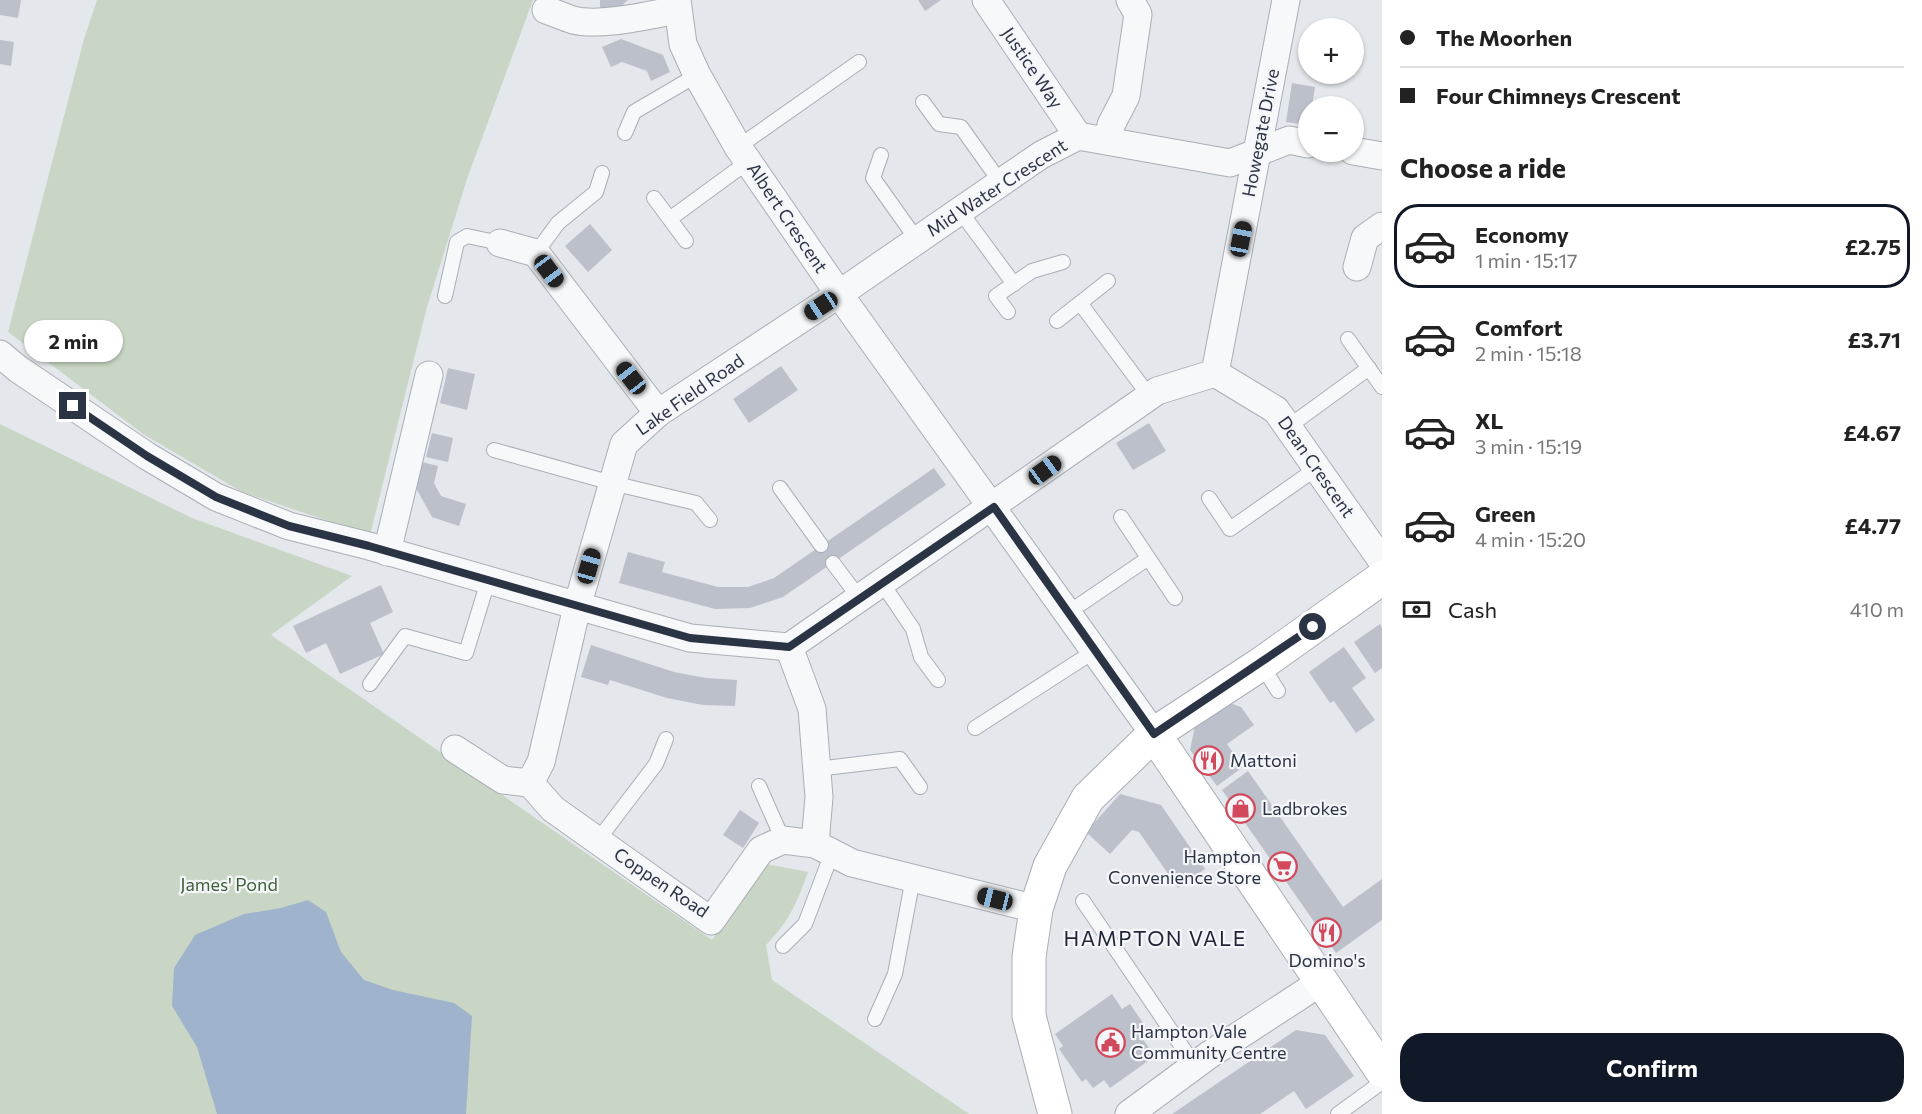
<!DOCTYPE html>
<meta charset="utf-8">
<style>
:root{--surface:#fff;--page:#f6f6f6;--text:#222;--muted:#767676;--line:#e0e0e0;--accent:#111827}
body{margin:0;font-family:Commissioner,sans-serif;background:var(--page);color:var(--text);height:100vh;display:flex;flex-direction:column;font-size:22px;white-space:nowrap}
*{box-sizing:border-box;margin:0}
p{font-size:20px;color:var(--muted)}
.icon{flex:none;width:33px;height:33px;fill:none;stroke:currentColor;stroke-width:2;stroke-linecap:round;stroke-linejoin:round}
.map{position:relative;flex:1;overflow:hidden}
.panel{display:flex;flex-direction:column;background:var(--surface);width:540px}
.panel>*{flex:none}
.top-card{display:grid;align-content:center;height:132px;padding:0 18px;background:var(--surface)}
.fabs{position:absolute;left:1298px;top:18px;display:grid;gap:12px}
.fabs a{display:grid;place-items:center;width:66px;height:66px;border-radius:50%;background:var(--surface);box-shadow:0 2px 4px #0004;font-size:30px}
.end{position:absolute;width:27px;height:27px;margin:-14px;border:8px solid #2b3445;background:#fff;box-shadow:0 0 0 3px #fff}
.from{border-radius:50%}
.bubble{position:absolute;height:42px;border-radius:21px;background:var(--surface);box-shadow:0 2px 4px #0004;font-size:20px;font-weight:700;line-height:42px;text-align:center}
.car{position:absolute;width:18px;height:36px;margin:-18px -9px;border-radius:8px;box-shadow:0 0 4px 2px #0007;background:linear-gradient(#222 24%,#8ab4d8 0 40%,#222 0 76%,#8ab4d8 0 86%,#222 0)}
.top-card b{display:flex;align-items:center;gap:21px;height:57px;font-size:22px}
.top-card b+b{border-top:2px solid var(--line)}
.top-card i{width:15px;height:15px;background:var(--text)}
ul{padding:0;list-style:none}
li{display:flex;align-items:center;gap:18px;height:84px;margin:0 12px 9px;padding:0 6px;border:3px solid transparent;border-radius:24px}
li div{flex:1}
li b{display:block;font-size:22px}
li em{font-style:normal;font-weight:700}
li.active{border-color:var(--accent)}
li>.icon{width:54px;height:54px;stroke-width:1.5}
h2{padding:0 18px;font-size:27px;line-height:72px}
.pay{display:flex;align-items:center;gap:15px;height:66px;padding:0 18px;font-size:22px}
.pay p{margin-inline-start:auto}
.primary-button{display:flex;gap:12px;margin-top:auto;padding:12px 18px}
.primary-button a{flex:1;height:69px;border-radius:24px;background:var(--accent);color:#fff;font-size:24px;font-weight:700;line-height:69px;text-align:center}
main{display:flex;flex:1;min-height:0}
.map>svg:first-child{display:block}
.green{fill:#c9d6c5}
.water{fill:#9fb4cc}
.building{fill:#bbc0ca}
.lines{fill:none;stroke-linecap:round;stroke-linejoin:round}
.lane-casing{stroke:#a9aeb7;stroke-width:16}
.street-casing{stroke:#a9aeb7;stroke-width:29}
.secondary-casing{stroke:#a9aeb7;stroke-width:35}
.lane{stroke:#f7f8fa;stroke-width:14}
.street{stroke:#f7f8fa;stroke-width:27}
.secondary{stroke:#fff;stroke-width:33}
.route{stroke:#2b3445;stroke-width:8}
.labels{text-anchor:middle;stroke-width:4.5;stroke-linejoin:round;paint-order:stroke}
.street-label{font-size:18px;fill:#2b3445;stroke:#f4f6f9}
.poi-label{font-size:18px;fill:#2b3445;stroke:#f4f6f9;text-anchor:start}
.park-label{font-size:18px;fill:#3f6138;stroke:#f4f6f9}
.quarter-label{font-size:21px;letter-spacing:1.5px;fill:#1d2536;stroke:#f4f6f9}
</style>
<main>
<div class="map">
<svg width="1382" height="1114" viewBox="0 0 1382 1114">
<rect width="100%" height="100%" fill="#e4e7ec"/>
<g class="green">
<path d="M97,0H533L468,176L427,307L370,535L242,492L143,434L8,332L84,39Z"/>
<path d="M0,424L192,518L352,576L271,635L712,940L766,864L808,872C798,901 788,923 766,945L772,980L969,1114H0Z"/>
</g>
<path class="water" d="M308,900L326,912L341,952L364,980L393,990L454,1003L472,1016L466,1114H217L197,1047L172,1006L174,968L195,935L244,914L281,908Z"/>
<g class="building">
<path d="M0,0H21L18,18L0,15Z"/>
<path d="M600,0H628L619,8H600Z"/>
<path d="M918,0H941L925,11Z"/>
<path d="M621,39L663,55L670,72L651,81L647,71L622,62L611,67L602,47Z"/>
<path d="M0,40L14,42L11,66L0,64Z"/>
<path d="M1292,83L1315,87L1312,106H1308V125L1286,122Z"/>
<path d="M590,224L612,250L588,272L565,246Z"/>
<path d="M781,366L798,390L749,423L733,399Z"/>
<path d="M448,368L475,374L467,410L440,403Z"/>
<path d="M1149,423L1166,451L1133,470L1116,443Z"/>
<path d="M432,433L453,438L448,462L426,457Z"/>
<path d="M422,462L438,466L434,483L441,496L466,504L459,526L432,517L416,488Z"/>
<path d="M934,468L946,485L783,597L750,608L715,609L619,583L628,552L665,562L662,572L718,587H748L774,578Z"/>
<path d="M381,585L393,612L370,623L384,654L340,674L326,643L306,653L293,626Z"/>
<path d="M1380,624L1382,628V668L1375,673L1354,642Z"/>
<path d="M591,645L674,672L706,678L737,680L735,706L703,705L667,698L610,680L608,685L581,677Z"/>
<path d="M1344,647L1366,678L1352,688L1375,720L1356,733L1334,701L1330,703L1309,672Z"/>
<path d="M1225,701L1241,707L1254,725L1227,744L1243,767L1217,786L1190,750L1196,721Z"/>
<path d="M1248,771L1343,907L1382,879V920L1336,953L1222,790Z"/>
<path d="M1120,794L1161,805L1205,869L1178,888L1139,832L1132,830L1110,854L1086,832Z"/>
<path d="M740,810L759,823L743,848L723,835Z"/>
<path d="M1112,994L1122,1009L1130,1004L1150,1033L1142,1038L1155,1056L1110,1088L1104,1080L1093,1088L1086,1079L1082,1082L1059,1049L1063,1046L1055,1034Z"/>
<path d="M1296,1030L1325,1035L1354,1076L1306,1109L1294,1091L1260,1114H1172Z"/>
</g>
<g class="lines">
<defs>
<g id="lane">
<path d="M923,102L939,124L961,127L1001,183"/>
<path d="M625,133L634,112L697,75"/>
<path d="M738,147L859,62"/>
<path d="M881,155L873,178L917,240"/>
<path d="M654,198L686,241"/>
<path d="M960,211L1014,284"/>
<path d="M671,218L749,161"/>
<path d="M536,253L558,223L596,192L602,173"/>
<path d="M445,296L457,242L467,236L500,243"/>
<path d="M1080,303L1150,397"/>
<path d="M1008,312L996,296L1032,271L1063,262"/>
<path d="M1057,321L1108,281"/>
<path d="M1348,339L1382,387"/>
<path d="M1288,427L1369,368"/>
<path d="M494,450L612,483L696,503L710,520"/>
<path d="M780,488L821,545"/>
<path d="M1209,498L1230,529L1317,468"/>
<path d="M1121,517L1175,598"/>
<path d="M833,563L860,599"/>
<path d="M882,583L913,629L921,657L938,680"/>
<path d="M1069,612L1147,559"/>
<path d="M1261,664L1278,691"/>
<path d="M370,684L405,636L466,653L488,581"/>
<path d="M975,728L1096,650"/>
<path d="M817,769L900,759L920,787"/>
<path d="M759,786L783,840"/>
<path d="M598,840L656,764L666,739"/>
<path d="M1083,901L1195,1066"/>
<path d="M783,946L805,924L832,853"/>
<path d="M875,1019L895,974L913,878"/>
<path d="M1338,1114L1382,1082"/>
</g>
<g id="street">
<path d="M677,0L683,44L697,75L738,147L839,294L1154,734"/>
<path d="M986,0L1078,136"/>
<path d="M546,10C555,13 564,17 573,20C600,27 649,15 677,10"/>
<path d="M1108,141L1111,125L1126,96L1138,14L1130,0"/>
<path d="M1353,151L1382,156"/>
<path d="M500,243L536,253L658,413"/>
<path d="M1357,267L1365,238L1382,226"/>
<path d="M0,354L18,369L147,456L216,497L289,526L369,546L690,638L789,647L1157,391L1215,373L1276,410L1382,561"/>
<path d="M1215,373L1286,0"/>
<path d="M387,552L429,375"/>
<path d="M789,647L812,709L819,797L815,844"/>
<path d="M455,749L503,780L530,783L553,809L711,921L761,850L783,840L815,844L852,863L1036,909"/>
<path d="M530,783L541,762L577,607L624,444L658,413L839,294L1041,155L1078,136L1230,163L1289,140L1308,144"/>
<path d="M1129,1114L1209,1055L1321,982"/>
</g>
<g id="secondary">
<path d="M1154,734L1382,1071"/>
<path d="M1055,1114L1029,1016V957L1036,909L1050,866L1088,798L1154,734L1261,664L1382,578"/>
</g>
</defs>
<use href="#lane" class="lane-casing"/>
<use href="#street" class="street-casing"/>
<use href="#secondary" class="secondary-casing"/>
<use href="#lane" class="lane"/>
<use href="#street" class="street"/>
<use href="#secondary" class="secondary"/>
</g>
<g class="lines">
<path class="route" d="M73,406L147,456L216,497L289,526L369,546L690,638L789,647L994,507L1154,734L1313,627"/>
</g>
<defs>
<symbol id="restaurant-ring" viewBox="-11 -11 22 22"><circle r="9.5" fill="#f4f6f9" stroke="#d1495b" stroke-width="1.5"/><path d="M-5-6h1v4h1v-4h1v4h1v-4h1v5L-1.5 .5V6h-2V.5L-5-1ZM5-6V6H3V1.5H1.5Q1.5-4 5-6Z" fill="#d1495b"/></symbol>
<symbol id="shop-ring" viewBox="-11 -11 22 22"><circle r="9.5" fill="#f4f6f9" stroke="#d1495b" stroke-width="1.5"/><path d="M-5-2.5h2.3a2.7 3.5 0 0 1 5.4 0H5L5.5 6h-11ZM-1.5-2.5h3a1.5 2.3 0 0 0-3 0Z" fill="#d1495b"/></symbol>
<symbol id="supermarket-ring" viewBox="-11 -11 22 22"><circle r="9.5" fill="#f4f6f9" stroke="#d1495b" stroke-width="1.5"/><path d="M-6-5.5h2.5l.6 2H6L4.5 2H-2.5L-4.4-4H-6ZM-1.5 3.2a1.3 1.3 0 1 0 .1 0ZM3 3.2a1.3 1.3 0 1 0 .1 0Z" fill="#d1495b"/></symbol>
<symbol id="civic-ring" viewBox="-11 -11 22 22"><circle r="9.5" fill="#f4f6f9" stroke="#d1495b" stroke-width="1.5"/><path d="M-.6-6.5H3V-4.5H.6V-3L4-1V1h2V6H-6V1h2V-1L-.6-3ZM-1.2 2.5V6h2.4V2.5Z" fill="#d1495b"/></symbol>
</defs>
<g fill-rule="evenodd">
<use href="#restaurant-ring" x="1192" y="744" width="33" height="33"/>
<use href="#shop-ring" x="1224" y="792" width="33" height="33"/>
<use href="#supermarket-ring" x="1266" y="850" width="33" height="33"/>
<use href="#restaurant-ring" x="1310" y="916" width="33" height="33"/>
<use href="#civic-ring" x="1094" y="1026" width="33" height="33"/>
</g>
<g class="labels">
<g class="street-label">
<text transform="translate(1032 68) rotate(56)" y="6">Justice Way</text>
<text transform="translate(1261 133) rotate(-79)" y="6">Howegate Drive</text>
<text transform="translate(997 188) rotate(-33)" y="6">Mid Water Crescent</text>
<text transform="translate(787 218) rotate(56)" y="6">Albert Crescent</text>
<text transform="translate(690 395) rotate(-35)" y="6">Lake Field Road</text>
<text transform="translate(1316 467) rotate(55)" y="6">Dean Crescent</text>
<text transform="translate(661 883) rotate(34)" y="6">Coppen Road</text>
</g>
<g class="poi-label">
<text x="1230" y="767">Mattoni</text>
<text x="1262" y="815">Ladbrokes</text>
<text x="1261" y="863" text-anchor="end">Hampton<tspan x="1261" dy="21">Convenience Store</tspan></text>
<text x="1327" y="967" text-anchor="middle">Domino's</text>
<text x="1131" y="1038">Hampton Vale<tspan x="1131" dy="21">Community Centre</tspan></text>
</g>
<g class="park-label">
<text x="229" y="891">James' Pond</text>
</g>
<g class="quarter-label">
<text x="1155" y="946">HAMPTON VALE</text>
</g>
</g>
</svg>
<div class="fabs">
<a>+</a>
<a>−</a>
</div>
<i class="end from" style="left:1313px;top:627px"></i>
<i class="end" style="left:73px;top:406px"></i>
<div class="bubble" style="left:24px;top:320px;width:99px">2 min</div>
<i class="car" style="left:1241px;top:239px;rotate:11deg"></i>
<i class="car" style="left:549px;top:271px;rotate:143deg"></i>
<i class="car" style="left:821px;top:306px;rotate:237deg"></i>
<i class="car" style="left:631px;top:378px;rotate:322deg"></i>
<i class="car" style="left:1045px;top:470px;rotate:54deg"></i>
<i class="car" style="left:589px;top:566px;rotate:16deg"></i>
<i class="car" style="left:995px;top:899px;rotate:284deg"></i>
</div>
<section class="panel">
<div class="top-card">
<b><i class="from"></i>The Moorhen</b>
<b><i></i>Four Chimneys Crescent</b>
</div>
<h2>Choose a ride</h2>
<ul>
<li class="active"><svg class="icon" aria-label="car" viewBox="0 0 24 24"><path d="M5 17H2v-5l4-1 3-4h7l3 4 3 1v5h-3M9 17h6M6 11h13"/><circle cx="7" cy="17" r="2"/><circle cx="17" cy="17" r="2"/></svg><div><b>Economy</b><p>1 min · 15:17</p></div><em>£2.75</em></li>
<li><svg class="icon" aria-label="car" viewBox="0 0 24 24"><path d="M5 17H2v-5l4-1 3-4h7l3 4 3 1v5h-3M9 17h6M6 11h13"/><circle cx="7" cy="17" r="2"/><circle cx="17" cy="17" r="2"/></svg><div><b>Comfort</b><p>2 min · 15:18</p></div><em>£3.71</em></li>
<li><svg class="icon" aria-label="car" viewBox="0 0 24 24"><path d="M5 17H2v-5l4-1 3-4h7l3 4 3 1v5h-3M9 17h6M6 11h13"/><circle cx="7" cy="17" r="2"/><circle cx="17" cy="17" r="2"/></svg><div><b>XL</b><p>3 min · 15:19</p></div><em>£4.67</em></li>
<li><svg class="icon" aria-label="car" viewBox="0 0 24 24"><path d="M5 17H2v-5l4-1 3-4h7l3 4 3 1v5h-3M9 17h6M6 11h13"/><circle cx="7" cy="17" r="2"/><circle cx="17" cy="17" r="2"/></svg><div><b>Green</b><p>4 min · 15:20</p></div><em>£4.77</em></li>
</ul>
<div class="pay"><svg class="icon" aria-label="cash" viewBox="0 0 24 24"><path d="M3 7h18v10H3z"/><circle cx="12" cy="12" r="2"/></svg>Cash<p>410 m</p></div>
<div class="primary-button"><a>Confirm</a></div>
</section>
</main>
